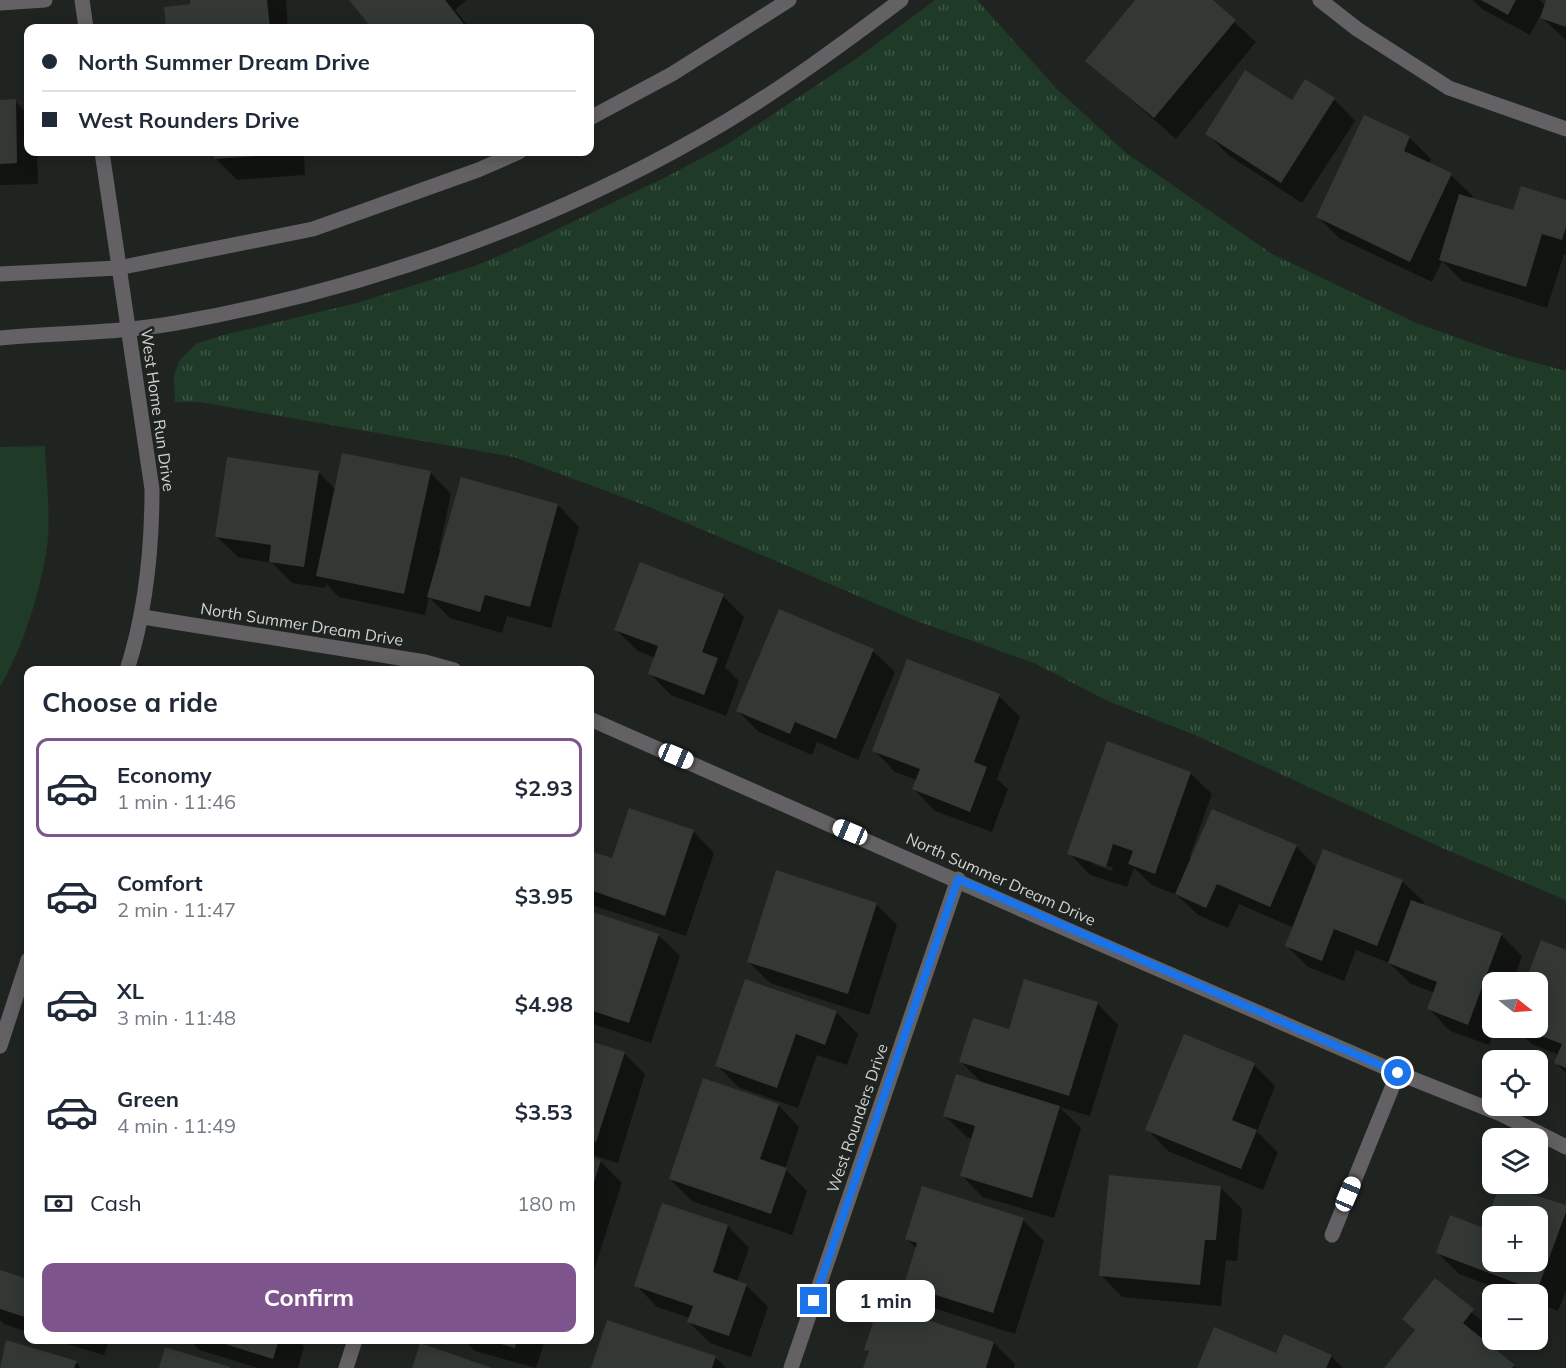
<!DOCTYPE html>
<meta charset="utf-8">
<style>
:root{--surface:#fff;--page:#f2f2f3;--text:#1f2937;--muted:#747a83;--line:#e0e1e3;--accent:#7d558c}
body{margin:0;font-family:Mulish,sans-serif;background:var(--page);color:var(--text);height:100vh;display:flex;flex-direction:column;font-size:22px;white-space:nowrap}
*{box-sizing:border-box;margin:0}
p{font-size:20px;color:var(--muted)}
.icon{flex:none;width:33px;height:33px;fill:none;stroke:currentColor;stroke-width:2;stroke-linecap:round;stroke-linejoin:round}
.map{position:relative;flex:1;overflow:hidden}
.panel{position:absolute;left:24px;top:666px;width:570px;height:678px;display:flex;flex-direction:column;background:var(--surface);border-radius:12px;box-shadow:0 3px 15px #0003}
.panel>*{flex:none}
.hud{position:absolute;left:24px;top:24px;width:570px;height:132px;border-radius:12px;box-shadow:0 3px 15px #0003;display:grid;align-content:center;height:132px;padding:0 18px;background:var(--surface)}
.needle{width:39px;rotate:107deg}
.buttons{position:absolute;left:1482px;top:972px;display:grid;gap:12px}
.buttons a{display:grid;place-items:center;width:66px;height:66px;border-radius:12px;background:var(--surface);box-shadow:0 3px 15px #0003;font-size:30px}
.end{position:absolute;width:27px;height:27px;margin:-14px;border:8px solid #1a73e8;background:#fff;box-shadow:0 0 0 3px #fff}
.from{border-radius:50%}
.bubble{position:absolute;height:42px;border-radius:12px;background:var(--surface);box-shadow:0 3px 15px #0003;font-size:20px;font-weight:700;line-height:42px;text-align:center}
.car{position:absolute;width:18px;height:36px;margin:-18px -9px;border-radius:8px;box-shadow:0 0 4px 2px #0007;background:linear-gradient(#fff 24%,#345 0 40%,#fff 0 76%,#345 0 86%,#fff 0)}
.hud b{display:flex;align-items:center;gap:21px;height:57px;font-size:22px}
.hud b+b{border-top:2px solid var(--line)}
.hud i{width:15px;height:15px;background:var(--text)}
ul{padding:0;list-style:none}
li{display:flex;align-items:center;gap:18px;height:99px;margin:0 12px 9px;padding:0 6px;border:3px solid transparent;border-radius:12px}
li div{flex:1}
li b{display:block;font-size:22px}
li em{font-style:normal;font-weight:700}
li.current{border-color:var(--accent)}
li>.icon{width:54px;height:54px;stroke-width:1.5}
h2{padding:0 18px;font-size:27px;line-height:72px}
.pay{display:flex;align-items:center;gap:15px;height:66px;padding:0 18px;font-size:22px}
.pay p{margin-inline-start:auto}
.action{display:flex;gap:12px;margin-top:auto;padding:12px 18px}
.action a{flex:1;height:69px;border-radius:12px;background:var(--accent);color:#fff;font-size:24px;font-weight:700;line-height:69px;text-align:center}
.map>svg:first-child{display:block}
.grass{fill:url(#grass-tufts)}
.pitch{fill:#1f3b28}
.shadow{fill:#0007;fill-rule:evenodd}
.building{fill:#333834;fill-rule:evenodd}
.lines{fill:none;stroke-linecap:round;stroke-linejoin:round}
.minor{stroke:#636163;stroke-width:15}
.route{stroke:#1a73e8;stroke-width:8}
.labels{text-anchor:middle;stroke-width:5;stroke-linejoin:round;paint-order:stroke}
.street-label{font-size:16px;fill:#d0d3d1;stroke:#202421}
</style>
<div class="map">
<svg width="1566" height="1368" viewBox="0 0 1566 1368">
<defs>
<pattern id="grass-tufts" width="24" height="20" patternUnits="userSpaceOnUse" patternTransform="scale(1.5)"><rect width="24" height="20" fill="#1f3b28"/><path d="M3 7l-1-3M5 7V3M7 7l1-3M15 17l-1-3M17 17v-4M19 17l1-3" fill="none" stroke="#3e5646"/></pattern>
</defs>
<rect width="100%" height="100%" fill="#202421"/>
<path class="grass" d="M935,0H977L1056,88L1126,153L1272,254L1416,323L1503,354L1566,371V900L1440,847L1195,735L1108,701L1034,663L914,620L647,506L514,457L200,402H175L174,376L179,361L196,344L220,336L357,303L475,266L529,243L668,176L728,144L856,59Z"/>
<path class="pitch" d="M45,446C46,477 51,517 47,548C39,595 24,645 0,687V447Z"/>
<g class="shadow">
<path d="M191,0H286L288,28H168L166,8L192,6Z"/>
<path d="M351,0H467L455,10L470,28H374Z"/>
<path d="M1137,0H1210L1256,42L1176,139L1087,61Z"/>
<path d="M1473,0H1540L1546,6L1548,0H1566V40L1540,16L1530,35L1482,9Z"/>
<path d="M1334,99L1355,121L1302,203L1228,155L1207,133L1292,102Z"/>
<path d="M0,101H15L28,114V152H37L38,184L0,185Z"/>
<path d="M1365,117L1410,138L1431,159L1429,164L1451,175L1473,196L1471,199L1514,212L1566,202V255L1564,254L1547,308L1462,281L1442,261L1432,282L1339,238L1318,217Z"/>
<path d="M215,152H304L305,175L237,180L215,158Z"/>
<path d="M318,472L336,490L430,472L451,494L439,550L441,551L558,505L579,527L551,628L507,616L502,633L450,618L429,597L425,615L339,597L326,584L325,588L292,583L272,563L238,557L216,536Z"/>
<path d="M723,596L744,617L725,667L739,681L726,716L671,695L650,674L656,658L638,651L616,630Z"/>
<path d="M779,611L873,651L895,672L858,760L817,742L812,755L759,732L738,711Z"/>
<path d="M999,696L1020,717L997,779L1008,789L992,832L935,811L914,789L917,780L895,772L874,750Z"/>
<path d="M1190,773L1212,794L1189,858L1296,846L1317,868L1402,881L1424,902L1422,906L1501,935L1522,956L1513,982H1492V1028H1496L1489,1045L1450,1031L1429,1009L1435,993L1411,984L1389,963L1356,950L1344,981L1308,967L1287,946L1294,928L1239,904L1228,928L1198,915L1177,895L1152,885L1134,868L1127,887L1090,875L1069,853ZM1093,861L1113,868L1112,871L1093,864Z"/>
<path d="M693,831L714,853L686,936L595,906L590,900V853L613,860Z"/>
<path d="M876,904L897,925L869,1015L770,983L748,961Z"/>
<path d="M590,913L658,935L680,956L651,1043L590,1023Z"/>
<path d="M1542,942L1566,952V1073L1556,1063L1559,1055L1532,1044L1515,1028H1538V982H1527Z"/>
<path d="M1097,1003L1118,1025L1090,1116L1059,1107L1081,1128L1054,1218L983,1197L961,1175L972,1139L967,1137L945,1116L983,1084L961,1062L1010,1030Z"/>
<path d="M836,1012L858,1034L847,1065L817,1055L798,1108L738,1087L717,1065Z"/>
<path d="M590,1042L624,1053L645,1074L618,1163L590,1154Z"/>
<path d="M1254,1065L1275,1086L1257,1132L1278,1152L1263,1190L1168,1151L1147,1129Z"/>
<path d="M778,1105L799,1127L785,1169L807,1191L792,1235L692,1201L670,1179Z"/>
<path d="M590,1158L600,1161L622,1183L593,1273L590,1271Z"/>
<path d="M1502,1184L1566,1207V1291L1558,1311L1538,1303V1294H1513L1459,1274L1438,1253L1485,1230ZM1492,1216H1538V1262H1492Z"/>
<path d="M1220,1187L1242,1209L1237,1261L1226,1260L1221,1306L1122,1297L1101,1275Z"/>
<path d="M1023,1220L1044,1241L1015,1334L927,1306L906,1285L917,1249L907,1239Z"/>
<path d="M728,1226L749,1248L737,1282L746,1285L768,1307L751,1357L710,1343L689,1322L690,1318L657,1307L636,1285Z"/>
<path d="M0,1272L28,1280V1332L4,1324L0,1320Z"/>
<path d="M1435,1280L1492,1330L1486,1343L1516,1368H1386L1416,1331L1404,1319Z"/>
<path d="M54,1340H109L104,1355Z"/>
<path d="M189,1340H298L304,1346L298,1368H258L200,1350Z"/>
<path d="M464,1340H545L536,1368L475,1351Z"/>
<path d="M7,1341L76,1362L81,1368H0Z"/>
<path d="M994,1343L1015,1364L1014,1368H865L870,1353L866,1350Z"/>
<path d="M1276,1355L1331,1356L1343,1368H1199Z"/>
<path d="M715,1357L726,1368H593Z"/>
</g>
<g class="building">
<path d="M190,0H267L270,28H166L164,7L190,4Z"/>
<path d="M349,0H445L467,28H372Z"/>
<path d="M1135,0H1213L1236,20L1154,118L1085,61Z"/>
<path d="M1481,0H1516L1508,15Z"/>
<path d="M1546,0H1566V27L1540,18Z"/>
<path d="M1245,70L1292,100L1305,79L1335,98L1281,183L1205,134Z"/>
<path d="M16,99L17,163L0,164V100Z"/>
<path d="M1364,115L1410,136L1404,151L1452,173L1410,262L1316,217Z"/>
<path d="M213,152H284L285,154L214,159Z"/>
<path d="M1521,186L1566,200V227L1562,240L1542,234L1526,287L1439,260L1459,194L1513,210Z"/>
<path d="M342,453L431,471L404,594L316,576Z"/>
<path d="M227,457L319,471L304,567L269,562L271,545L215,537Z"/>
<path d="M461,477L558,504L530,607L485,595L480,612L427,597Z"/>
<path d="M640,562L724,594L702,652L718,658L704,695L648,674L658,646L614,630Z"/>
<path d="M779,609L874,649L836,739L795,722L790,734L736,711Z"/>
<path d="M907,659L1000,694L974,762L987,767L970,812L912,789L920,769L872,751Z"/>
<path d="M1107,741L1191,772L1155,874L1128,864L1133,851L1113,844L1106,867L1067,854Z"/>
<path d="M629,808L694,830L665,916L590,890V851L612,858Z"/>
<path d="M1212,809L1297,845L1270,907L1217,884L1206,908L1175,894Z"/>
<path d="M1323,849L1403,880L1377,946L1334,929L1322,961L1285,946Z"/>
<path d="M776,870L877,903L848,994L747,962Z"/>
<path d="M1411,900L1502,933L1468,1025L1427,1009L1437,982L1388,963Z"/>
<path d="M590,911L659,934L629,1023L590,1010Z"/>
<path d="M1541,940L1566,950V1068L1554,1063L1562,1044L1520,1028H1538V982H1525Z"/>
<path d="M745,979L837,1011L825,1045L796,1034L777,1088L715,1066Z"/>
<path d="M1024,979L1098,1002L1069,1096L959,1062L973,1018L1009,1029Z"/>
<path d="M1184,1034L1255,1063L1232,1120L1257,1130L1241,1169L1145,1130Z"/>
<path d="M590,1041L625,1052L596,1142L590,1140Z"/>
<path d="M956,1074L1060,1106L1032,1198L960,1176L975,1126L943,1116Z"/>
<path d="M703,1078L779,1104L760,1159L787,1168L771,1214L669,1179Z"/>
<path d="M590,1156L601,1160L590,1195Z"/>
<path d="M1109,1175L1221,1186L1216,1240H1205L1200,1285L1099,1276Z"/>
<path d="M1500,1184L1566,1205V1212L1537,1291L1436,1253L1450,1215L1484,1228ZM1492,1216H1538V1262H1492Z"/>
<path d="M922,1186L1024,1218L993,1313L904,1285L917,1243L905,1239Z"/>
<path d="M662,1203L728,1225L713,1272L747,1284L729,1336L687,1322L693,1306L634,1286Z"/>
<path d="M0,1270L28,1279V1318L0,1309Z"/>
<path d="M1435,1278L1474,1309L1463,1323L1515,1365L1512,1368H1384L1415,1330L1402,1319Z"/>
<path d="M879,1304L994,1342L986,1368H863L869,1351L864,1350Z"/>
<path d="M607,1320L716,1356L712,1368H591Z"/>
<path d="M1214,1327L1276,1353L1284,1334L1332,1355L1326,1368H1197Z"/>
<path d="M6,1340L77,1361L74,1368H0Z"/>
<path d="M212,1340H279L273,1359Z"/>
<path d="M487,1340H517L515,1348Z"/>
<path d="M420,1343L492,1368H412Z"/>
<path d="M165,1347L230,1367V1368H159Z"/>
</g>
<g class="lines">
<g class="minor">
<path d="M82,0L86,28"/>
<path d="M1320,0L1357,29L1449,88L1566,129"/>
<path d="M0,3L45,0"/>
<path d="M590,118L672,74L789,0"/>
<path d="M102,152L152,489C152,552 146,611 127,670"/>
<path d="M0,274L118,268L313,229L478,170L519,152"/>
<path d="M0,338C58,333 118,333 176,323C368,289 560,221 727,121C787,85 845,42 901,0"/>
<path d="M143,617L425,662L454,670"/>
<path d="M590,719L1075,933L1398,1073L1501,1114L1566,1147"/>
<path d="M0,1046L28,960"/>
<path d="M1332,1235L1398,1073"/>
<path d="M346,1368L355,1340"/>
<path d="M791,1368L958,879"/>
</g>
</g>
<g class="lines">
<path class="route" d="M814,1301L958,879L1398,1073"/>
</g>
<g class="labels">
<g class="street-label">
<text transform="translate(158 410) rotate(82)" y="6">West Home Run Drive</text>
<text transform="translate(302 624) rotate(9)" y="6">North Summer Dream Drive</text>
<text transform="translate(1001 879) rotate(24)" y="6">North Summer Dream Drive</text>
<text transform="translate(857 1118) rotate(-71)" y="6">West Rounders Drive</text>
</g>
</g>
</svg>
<div class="buttons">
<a><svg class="needle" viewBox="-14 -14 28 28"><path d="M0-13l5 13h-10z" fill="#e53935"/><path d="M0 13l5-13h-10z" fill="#747a83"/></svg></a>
<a><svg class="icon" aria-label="locate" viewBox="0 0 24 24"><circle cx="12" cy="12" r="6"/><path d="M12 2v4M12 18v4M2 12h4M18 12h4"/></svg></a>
<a><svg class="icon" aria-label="layers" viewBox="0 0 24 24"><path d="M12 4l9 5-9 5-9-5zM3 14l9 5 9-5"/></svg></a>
<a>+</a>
<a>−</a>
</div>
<i class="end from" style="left:1398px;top:1073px"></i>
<i class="end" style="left:814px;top:1301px"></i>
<div class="bubble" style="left:836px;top:1280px;width:99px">1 min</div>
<i class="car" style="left:676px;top:756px;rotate:113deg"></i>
<i class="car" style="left:850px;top:832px;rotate:293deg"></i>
<i class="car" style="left:1348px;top:1194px;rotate:23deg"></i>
<div class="hud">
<b><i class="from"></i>North Summer Dream Drive</b>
<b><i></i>West Rounders Drive</b>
</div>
<section class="panel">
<h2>Choose a ride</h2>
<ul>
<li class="current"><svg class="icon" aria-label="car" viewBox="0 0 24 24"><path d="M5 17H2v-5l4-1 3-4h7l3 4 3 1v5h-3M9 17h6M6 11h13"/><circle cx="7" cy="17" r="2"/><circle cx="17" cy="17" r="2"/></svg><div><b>Economy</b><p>1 min · 11:46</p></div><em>$2.93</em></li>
<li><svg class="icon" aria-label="car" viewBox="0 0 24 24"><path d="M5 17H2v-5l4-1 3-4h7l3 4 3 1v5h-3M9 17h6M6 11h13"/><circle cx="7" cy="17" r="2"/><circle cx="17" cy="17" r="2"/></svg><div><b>Comfort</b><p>2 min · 11:47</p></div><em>$3.95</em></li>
<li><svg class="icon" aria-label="car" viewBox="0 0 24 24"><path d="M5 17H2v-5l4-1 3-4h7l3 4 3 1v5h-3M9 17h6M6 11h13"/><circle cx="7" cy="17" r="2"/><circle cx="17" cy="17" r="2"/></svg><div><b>XL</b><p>3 min · 11:48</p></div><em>$4.98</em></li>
<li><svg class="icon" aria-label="car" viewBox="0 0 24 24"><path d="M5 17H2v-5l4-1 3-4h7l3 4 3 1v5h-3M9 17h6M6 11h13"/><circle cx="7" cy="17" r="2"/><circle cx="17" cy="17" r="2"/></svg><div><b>Green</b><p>4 min · 11:49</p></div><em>$3.53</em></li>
</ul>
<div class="pay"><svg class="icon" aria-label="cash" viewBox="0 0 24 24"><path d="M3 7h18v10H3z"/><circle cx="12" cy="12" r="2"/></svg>Cash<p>180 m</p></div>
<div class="action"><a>Confirm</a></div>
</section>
</div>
